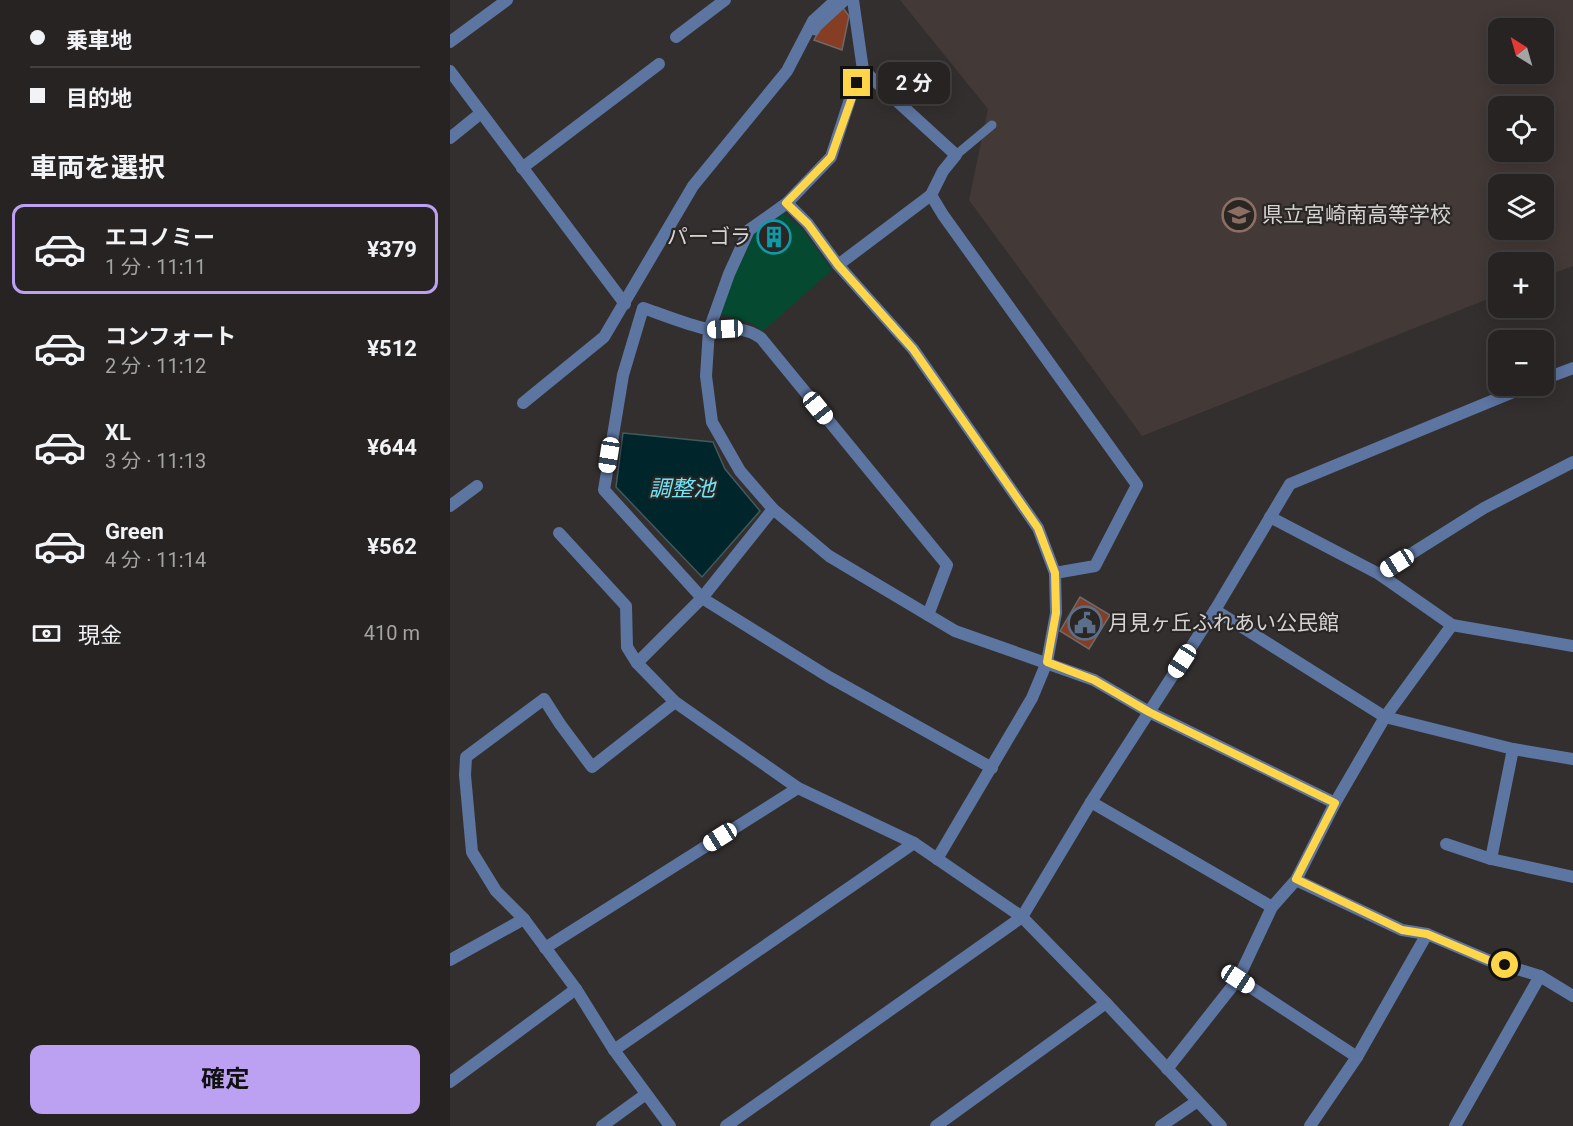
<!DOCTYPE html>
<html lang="ja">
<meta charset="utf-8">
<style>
:root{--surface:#262322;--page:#2e2b2a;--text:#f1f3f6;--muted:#a4a4a5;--line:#424040;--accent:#bca0f2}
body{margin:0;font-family:Roboto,"Noto Sans JP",sans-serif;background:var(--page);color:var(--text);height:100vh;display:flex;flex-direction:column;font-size:22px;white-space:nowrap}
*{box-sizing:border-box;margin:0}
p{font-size:20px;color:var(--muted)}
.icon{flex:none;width:33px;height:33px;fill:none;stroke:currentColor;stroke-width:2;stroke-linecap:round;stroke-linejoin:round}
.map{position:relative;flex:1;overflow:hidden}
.details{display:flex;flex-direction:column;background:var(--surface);width:450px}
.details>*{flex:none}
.hud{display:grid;align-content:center;height:132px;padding:0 30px;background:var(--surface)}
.needle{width:39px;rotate:323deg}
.tools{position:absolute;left:1038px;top:18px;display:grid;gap:12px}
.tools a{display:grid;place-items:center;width:66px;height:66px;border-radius:12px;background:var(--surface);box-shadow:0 3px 15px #0003,0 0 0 2px var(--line);font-size:30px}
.end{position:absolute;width:27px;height:27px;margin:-14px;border:8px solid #ffd54a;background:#111;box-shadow:0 0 0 3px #111}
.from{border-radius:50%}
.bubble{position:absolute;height:42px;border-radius:12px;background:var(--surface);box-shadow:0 3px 15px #0003,0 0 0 2px var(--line);font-size:20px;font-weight:700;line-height:42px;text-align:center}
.car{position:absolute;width:18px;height:36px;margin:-18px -9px;border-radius:8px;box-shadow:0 0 4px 2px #0007;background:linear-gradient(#fff 24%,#345 0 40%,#fff 0 76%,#345 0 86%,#fff 0)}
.hud b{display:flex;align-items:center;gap:21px;height:57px;font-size:22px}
.hud b+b{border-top:2px solid var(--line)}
.hud i{width:15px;height:15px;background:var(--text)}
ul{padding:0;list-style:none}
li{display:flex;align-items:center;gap:18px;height:90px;margin:0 12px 9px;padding:0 18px;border:3px solid transparent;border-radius:12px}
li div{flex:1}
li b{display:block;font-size:22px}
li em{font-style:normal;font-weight:700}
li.current{border-color:var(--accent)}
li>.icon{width:54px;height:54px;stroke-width:1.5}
h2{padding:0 30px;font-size:27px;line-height:72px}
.pay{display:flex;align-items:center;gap:15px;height:66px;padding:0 30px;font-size:22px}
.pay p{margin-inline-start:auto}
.action{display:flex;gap:12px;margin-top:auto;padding:12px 30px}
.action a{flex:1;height:69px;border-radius:12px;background:var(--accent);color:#111;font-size:24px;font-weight:700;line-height:69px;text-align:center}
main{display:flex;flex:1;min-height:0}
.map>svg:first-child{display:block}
.built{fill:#433937;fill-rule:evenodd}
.green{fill:#054931}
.water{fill:#00252b;stroke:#405a5d;stroke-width:1.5}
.building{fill:#853d23;stroke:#6e6a69;stroke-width:1.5}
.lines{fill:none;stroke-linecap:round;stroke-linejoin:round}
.lane{stroke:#5d75a1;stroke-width:9}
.street{stroke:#5d75a1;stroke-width:12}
.route{stroke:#ffd54a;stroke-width:8}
.labels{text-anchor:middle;stroke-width:4.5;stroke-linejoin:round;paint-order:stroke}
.poi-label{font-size:21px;fill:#d6d4d3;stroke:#292624;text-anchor:start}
.water-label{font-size:22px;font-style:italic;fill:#70e6f8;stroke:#292624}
</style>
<main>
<section class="details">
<div class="hud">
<b><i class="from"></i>乗車地</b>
<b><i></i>目的地</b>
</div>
<h2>車両を選択</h2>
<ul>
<li class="current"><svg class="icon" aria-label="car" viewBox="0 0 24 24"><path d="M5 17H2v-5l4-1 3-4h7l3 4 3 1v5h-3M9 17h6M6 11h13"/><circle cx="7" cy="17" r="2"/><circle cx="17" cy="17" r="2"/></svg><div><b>エコノミー</b><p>1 分 · 11:11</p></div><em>¥379</em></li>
<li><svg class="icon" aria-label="car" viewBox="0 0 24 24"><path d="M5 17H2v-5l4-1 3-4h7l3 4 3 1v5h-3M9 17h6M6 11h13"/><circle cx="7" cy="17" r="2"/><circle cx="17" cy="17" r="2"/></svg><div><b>コンフォート</b><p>2 分 · 11:12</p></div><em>¥512</em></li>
<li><svg class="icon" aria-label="car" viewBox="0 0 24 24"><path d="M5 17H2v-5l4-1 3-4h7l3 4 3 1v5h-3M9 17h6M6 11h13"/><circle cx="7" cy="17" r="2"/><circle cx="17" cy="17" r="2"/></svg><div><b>XL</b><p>3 分 · 11:13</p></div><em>¥644</em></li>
<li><svg class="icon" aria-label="car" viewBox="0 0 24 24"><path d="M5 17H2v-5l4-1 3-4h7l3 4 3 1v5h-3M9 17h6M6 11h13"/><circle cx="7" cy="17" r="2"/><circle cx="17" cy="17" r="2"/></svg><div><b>Green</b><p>4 分 · 11:14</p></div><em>¥562</em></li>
</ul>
<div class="pay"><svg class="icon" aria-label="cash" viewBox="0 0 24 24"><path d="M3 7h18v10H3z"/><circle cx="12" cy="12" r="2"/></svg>現金<p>410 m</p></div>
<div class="action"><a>確定</a></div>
</section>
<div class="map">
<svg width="1123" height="1126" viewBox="0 0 1123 1126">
<rect width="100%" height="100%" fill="#332f2e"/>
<path class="built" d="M450,0H1123V266L1094,277V262H1048V295L692,436L519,200L538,109ZM1048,28H1094V74H1048ZM1048,106H1094V152H1048ZM1048,184H1094V230H1048Z"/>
<path class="green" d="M331,211L353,230L382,270L313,331L301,323L267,313L307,228Z"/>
<path class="water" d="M173,433L263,442L275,469L310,511L252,577L166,487Z"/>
<g class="building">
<path d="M393,8L399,16L392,50L364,40L369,31Z"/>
<path d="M314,229L328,232L335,243L318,247Z"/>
<path d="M630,597L660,615L639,649L610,631Z"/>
</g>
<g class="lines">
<g class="lane">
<path d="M365,31L367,27L397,0"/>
<path d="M506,155L542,125"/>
</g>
<g class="street">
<path d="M403,0L413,70L401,96L381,157L337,203L299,230L279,274L259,330L256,376L262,422L290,471L323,509L379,556L505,631L644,680L699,712L885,803"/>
<path d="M226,37L275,0"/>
<path d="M0,42L57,0"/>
<path d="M413,70L506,155L493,171L481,195L493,215L687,485L645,566L605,573"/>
<path d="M0,71L175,304"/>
<path d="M0,138L31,113"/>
<path d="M72,168L209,64"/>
<path d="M337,203L358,224L388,265L463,349L588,528L605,573L606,613L597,662L582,698L487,859"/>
<path d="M388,265L481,195"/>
<path d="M1094,379L1123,368"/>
<path d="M73,403L154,337L243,186L337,71L363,21L386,0"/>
<path d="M0,506L27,486"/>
<path d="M820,517L929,574L1002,625L1123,646"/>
<path d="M109,533L176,606L177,647L187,663L225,702L348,788L464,843L572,917L656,1003L771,1126"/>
<path d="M929,574L1034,508L1123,462"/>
<path d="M765,610L935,717L1063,749L1123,759"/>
<path d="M478,615L497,565L311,338C287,322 279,335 257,329C235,324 214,315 193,308L173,375L154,490L252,598L379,677L542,768"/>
<path d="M187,663L252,598L323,509"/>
<path d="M1063,749L1041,859L1123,877"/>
<path d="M641,802L822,907"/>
<path d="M996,844L1041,859"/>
<path d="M846,880L952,930L977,934L1038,960L1090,976L1123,996"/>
<path d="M95,948L348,788"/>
<path d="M0,960L74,919"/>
<path d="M788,979L907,1057"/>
<path d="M164,1050L464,843"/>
<path d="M717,1069L788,979L822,907L846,880L885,803L935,717L1002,625"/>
<path d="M0,1082L126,989"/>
<path d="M152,1126L196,1094"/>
<path d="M220,1126L164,1050L126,989L74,919L46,891L22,852L15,775L16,757L94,699L110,724L142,767L225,702"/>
<path d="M276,1126L572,917L641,802L765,610L840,484L1078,386"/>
<path d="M486,1126L656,1003"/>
<path d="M711,1126L746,1102"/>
<path d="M860,1126L907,1057L977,934"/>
<path d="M1005,1126L1090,976"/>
</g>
</g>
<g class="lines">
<path class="route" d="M407,83L381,157L336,203L358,224L388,265L463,349L588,528L605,573L606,613L597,662L644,680L699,712L885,803L846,879L952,930L977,934L1038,960L1055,965"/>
</g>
<defs>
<symbol id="school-ring" viewBox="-11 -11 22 22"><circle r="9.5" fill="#292624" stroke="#8d6e63" stroke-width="1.5"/><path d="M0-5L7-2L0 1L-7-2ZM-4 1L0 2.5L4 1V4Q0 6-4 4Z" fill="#8d6e63"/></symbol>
<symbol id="building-ring" viewBox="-11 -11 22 22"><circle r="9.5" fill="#292624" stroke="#0f9aa8" stroke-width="1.5"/><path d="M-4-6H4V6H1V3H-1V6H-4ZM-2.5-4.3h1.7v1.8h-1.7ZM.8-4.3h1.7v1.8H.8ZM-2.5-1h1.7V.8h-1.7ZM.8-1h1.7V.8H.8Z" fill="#0f9aa8"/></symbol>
<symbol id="civic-ring" viewBox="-11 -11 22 22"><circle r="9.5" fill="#292624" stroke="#5c6f8a" stroke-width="1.5"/><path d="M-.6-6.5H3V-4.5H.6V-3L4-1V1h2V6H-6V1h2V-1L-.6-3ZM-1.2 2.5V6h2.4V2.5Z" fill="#5c6f8a"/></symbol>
</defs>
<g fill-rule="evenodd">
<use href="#school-ring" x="770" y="196" width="38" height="38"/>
<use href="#building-ring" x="305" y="218" width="38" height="38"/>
<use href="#civic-ring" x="616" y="604" width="38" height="38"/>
</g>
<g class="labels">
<g class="poi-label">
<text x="812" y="222">県立宮崎南高等学校</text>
<text x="301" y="244" text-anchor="end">パーゴラ</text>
<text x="658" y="630">月見ヶ丘ふれあい公民館</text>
</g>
<g class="water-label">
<text x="232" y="496">調整池</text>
</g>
</g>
</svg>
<div class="tools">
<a><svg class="needle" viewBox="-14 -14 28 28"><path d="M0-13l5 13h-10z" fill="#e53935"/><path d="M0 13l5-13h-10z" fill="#a4a4a5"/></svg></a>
<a><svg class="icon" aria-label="locate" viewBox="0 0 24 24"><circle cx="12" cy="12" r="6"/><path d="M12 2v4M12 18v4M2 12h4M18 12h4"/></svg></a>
<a><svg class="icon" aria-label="layers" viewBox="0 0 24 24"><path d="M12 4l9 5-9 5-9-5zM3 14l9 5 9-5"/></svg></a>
<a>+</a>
<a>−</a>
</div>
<i class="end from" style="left:1055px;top:965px"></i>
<i class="end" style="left:407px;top:83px"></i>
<div class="bubble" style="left:428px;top:62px;width:72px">2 分</div>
<i class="car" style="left:275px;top:329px;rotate:267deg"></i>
<i class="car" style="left:368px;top:408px;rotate:141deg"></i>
<i class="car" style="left:159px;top:455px;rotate:189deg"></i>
<i class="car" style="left:947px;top:563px;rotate:238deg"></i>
<i class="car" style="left:732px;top:661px;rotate:213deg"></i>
<i class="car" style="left:270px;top:837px;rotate:238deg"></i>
<i class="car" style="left:788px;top:979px;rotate:123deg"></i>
</div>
</main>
